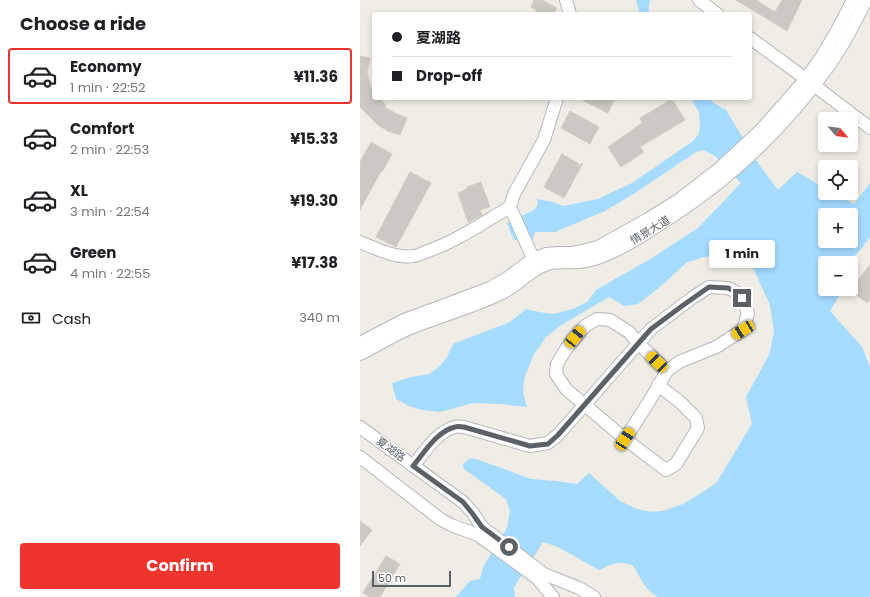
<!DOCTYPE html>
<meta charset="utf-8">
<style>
:root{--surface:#fff;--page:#f2f2f2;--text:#202124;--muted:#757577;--line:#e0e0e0;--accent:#ed342d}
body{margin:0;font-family:Poppins,"Noto Sans SC",sans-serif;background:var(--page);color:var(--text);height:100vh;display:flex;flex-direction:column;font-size:15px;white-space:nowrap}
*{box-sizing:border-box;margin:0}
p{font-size:13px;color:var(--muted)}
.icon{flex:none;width:22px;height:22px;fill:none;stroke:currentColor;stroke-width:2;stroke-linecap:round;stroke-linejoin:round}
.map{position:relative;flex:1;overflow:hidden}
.drawer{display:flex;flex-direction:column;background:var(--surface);width:360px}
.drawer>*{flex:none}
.banner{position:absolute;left:12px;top:12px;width:380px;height:88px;border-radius:4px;box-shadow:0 2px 6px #0003;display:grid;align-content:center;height:88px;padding:0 20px;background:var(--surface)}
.needle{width:26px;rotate:118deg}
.controls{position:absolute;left:458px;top:112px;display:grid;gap:8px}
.controls a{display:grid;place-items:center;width:40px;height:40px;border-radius:4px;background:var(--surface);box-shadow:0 2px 6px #0003;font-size:20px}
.scale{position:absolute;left:12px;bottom:10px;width:79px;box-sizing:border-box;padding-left:4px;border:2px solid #5c6166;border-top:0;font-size:11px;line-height:14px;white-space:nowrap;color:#5c6166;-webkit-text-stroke:3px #fff;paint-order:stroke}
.end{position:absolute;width:18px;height:18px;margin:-9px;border:5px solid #5c6166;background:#fff;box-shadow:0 0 0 2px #fff}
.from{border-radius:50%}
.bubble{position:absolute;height:28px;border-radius:4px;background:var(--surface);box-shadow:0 2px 6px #0003;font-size:13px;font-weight:700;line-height:28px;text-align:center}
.car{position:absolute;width:12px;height:24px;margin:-12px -6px;border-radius:5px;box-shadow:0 0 3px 1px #0007;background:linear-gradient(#f5c518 24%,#345 0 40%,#f5c518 0 76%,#345 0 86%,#f5c518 0)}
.banner b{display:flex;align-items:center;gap:14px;height:38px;font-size:15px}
.banner b+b{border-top:1px solid var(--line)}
.banner i{width:10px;height:10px;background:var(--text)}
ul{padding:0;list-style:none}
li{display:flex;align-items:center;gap:12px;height:56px;margin:0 8px 6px;padding:0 12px;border:2px solid transparent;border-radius:4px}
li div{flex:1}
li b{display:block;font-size:15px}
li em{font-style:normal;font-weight:700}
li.current{border-color:var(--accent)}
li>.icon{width:36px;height:36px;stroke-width:1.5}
h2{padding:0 20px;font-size:18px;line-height:48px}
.pay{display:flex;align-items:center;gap:10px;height:44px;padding:0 20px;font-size:15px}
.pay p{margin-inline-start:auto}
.primary-button{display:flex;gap:8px;margin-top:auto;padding:8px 20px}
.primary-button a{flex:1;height:46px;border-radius:4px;background:var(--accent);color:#fff;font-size:16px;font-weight:700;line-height:46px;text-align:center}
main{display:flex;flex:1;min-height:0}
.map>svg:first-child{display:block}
.water{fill:#a5dcff;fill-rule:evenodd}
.building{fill:#ccc9c4;stroke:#d4cec3}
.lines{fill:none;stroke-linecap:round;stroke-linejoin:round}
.minor-casing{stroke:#b5b8bc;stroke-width:14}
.minor{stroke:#fff;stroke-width:12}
.route{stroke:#5c6166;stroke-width:5}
.labels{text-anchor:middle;stroke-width:3;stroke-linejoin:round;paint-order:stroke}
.street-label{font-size:11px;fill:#5c6166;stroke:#fff}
</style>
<main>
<section class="drawer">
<h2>Choose a ride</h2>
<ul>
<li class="current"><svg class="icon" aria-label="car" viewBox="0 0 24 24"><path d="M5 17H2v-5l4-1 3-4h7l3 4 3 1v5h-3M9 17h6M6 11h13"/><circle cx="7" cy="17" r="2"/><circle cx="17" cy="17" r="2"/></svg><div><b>Economy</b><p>1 min · 22:52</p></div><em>¥11.36</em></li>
<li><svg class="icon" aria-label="car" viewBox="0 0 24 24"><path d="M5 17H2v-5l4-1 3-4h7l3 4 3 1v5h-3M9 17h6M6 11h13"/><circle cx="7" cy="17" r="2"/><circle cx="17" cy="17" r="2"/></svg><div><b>Comfort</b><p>2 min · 22:53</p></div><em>¥15.33</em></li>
<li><svg class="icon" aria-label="car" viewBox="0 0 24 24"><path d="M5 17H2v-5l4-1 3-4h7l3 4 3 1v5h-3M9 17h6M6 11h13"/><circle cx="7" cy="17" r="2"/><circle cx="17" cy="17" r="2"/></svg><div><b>XL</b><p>3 min · 22:54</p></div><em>¥19.30</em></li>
<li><svg class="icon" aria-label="car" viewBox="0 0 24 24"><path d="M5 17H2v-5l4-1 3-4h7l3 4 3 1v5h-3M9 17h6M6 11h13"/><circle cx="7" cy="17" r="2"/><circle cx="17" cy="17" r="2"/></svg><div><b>Green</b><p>4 min · 22:55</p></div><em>¥17.38</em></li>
</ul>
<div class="pay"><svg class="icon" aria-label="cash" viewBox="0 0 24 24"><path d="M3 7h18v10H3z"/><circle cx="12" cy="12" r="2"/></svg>Cash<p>340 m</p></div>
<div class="primary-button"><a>Confirm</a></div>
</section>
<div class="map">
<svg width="510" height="597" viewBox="0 0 510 597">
<rect width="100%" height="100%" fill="#efede5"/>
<g class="water">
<path d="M276,0H290L288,14H280Z"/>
<path d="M331,98H350L352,102L366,110L400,166L418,190L437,172L465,188V193H474L494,204L510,183V237L501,249L488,263H465V289H483L470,311L502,347L510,367V597H298C286,591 279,576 273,565C258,561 253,563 239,570L198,547L183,542L175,555L154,587L155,597H96L110,581L120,579L123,567L147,528L150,511L146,499L104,469L103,465C109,457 111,458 119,460L171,479L196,481L217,484L229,473L260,501L277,509L292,512L303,511L323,504L346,490L357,482L392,424L386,397L409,355L414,332L410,305L394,270L386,258L372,255L344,257L326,263L301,286L278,304L265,306L249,297L200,326L186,337L174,354L164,379L163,393L167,407L140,404L113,403L80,412L62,410L49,406L36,399L32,383L51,377L69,374L79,367L87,357L93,344L150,322L166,309L179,312L193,314L213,309L227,302L236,290L292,258L338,228L381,183L355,156L343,150L336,152L275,193L245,211L195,232H175L172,242L154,240L147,223L174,210L178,205L177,199L193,202L203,206L238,199L272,183L332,142L339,134L340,124L339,112ZM465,215H491V241H465Z"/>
</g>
<g class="building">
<path d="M174,0H182L197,8L193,14H174L176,10L171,7Z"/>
<path d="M376,0H396L415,12L422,0H442L427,31Z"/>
<path d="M0,56L10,58L7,72L10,85L14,92V98H19L26,105L24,107L37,114L47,118L40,135L28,131L18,125L0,107Z"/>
<path d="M218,98H255L248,113Z"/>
<path d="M312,99L325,120L280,147L284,152L261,167L248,147L282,123L280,118Z"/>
<path d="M210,111L239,127L230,144L201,128Z"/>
<path d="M11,142L32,154L22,172L21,171L0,210V162Z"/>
<path d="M202,154L219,164L217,167L223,163L204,198L184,187Z"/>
<path d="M50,172L71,183L36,247L16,237Z"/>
<path d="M121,182L130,207L120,210L122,215L108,222L98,193L107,189V187Z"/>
<path d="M510,265V299L507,303L490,290Z"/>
<path d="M0,521L12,530L0,546Z"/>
<path d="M26,556L40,564L20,597H10L3,593Z"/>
</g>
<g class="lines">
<defs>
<g id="minor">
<path d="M206,0L210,14"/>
<path d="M339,0L357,14"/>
<path d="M390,38L446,79L510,128"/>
<path d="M0,242C14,248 38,259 53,256C57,256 61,254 65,252C96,242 122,223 150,207"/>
<path d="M177,267L150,207L154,194L184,140L197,98"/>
<path d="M0,343L44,320L130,288L146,279L173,259L186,254L199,253H212L226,250L238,247L288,219L320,199L360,168L400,131L446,79L462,56L479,27L493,0"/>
<path d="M0,354C16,346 32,336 48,329C79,316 112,308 142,293C158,286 169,270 187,264C197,261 209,263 219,262C230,261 240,258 250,253C266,246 282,236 297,226C364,185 422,131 468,67C483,46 495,23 506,0"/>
<path d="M298,385L320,402L336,418L338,428L316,464L306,470L265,439L206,389L196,374L197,364L206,349L225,326L237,319L250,320L269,332L278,343L307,371"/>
<path d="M0,427L103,502L113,513L122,527L184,574L219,588L234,597"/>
<path d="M0,457L80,519L91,525L118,535L177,578L193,597"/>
<path d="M53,466C64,453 77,431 95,427C98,426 101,427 104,427L170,446L188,443L198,435L291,329L332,298L349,287L368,288L376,292L382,298L388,313L383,330L356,347L319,362L307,371L290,400L265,439"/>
</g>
</defs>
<use href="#minor" class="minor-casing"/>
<use href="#minor" class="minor"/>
</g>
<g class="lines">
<path class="route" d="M149,547L122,527L112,513L103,502L53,466C64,453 77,431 95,427C98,426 101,427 104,427L170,446L188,444L198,435L291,329L322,306L349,287L368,288L376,292L382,298"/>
</g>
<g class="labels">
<g class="street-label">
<text transform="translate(290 230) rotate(-31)" y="4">情景大道</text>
<text transform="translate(31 449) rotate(36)" y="4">夏湖路</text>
</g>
</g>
</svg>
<div class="controls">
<a><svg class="needle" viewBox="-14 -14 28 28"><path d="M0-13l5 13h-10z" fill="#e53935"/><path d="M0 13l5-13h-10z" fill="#757577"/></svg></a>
<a><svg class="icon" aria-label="locate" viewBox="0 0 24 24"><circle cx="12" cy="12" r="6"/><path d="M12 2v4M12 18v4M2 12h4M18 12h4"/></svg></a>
<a>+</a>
<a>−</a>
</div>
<div class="scale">50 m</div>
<i class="end from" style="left:149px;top:547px"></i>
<i class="end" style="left:382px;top:298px"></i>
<div class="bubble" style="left:349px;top:240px;width:66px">1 min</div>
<i class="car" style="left:383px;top:330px;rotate:238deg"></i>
<i class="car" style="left:215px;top:337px;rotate:39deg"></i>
<i class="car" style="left:297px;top:362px;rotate:314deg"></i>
<i class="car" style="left:265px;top:439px;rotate:33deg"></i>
<div class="banner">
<b><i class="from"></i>夏湖路</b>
<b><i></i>Drop-off</b>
</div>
</div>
</main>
